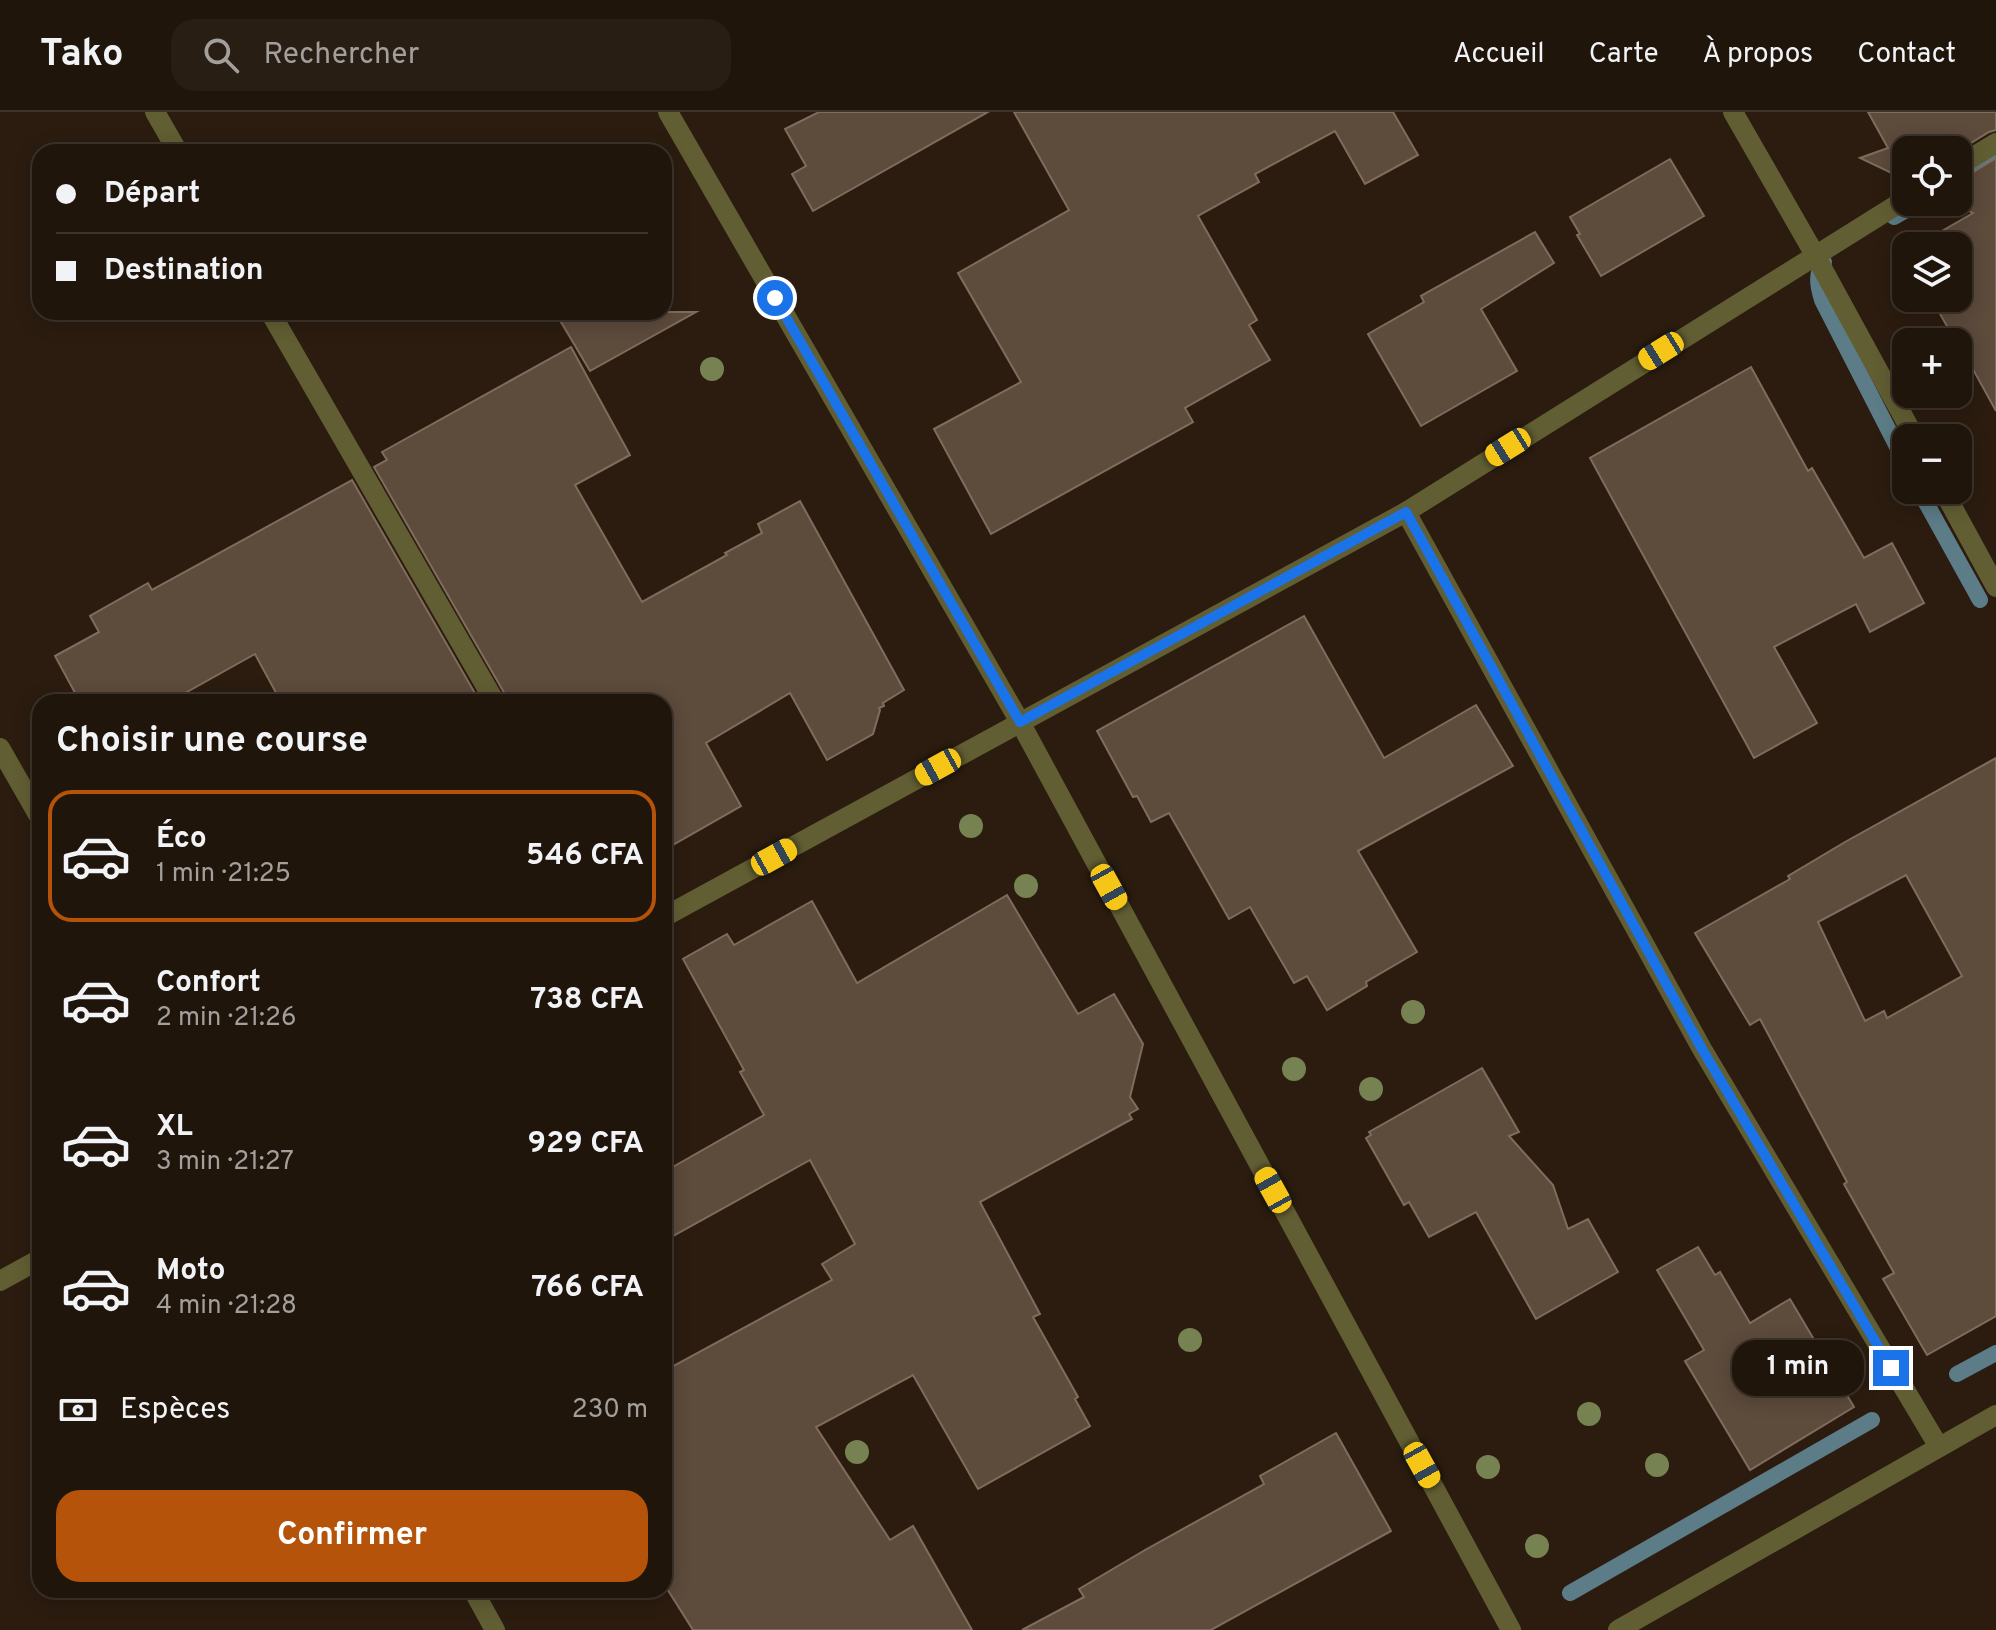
<!DOCTYPE html>
<html lang="fr">
<meta charset="utf-8">
<style>
:root{--surface:#20150b;--page:#281e14;--text:#f1f3f6;--muted:#a29f9d;--line:#3d342c;--accent:#b45309}
body{margin:0;font-family:Overpass,sans-serif;background:var(--page);color:var(--text);height:100vh;display:flex;flex-direction:column;font-size:30px;white-space:nowrap}
*{box-sizing:border-box;margin:0}
p{font-size:26px;color:var(--muted)}
.icon{flex:none;width:44px;height:44px;fill:none;stroke:currentColor;stroke-width:2;stroke-linecap:round;stroke-linejoin:round}
.map{position:relative;flex:1;overflow:hidden}
.side{position:absolute;left:32px;top:582px;width:640px;height:904px;display:flex;flex-direction:column;background:var(--surface);border-radius:24px;box-shadow:0 4px 20px #0003,0 0 0 2px var(--line)}
.side>*{flex:none}
.guide{position:absolute;left:32px;top:32px;width:640px;height:176px;border-radius:24px;box-shadow:0 4px 20px #0003,0 0 0 2px var(--line);display:grid;align-content:center;height:176px;padding:0 24px;background:var(--surface)}
.controls{position:absolute;left:1892px;top:24px;display:grid;gap:16px}
.controls a{display:grid;place-items:center;width:80px;height:80px;border-radius:16px;background:var(--surface);box-shadow:0 4px 20px #0003,0 0 0 2px var(--line);font-size:40px}
.end{position:absolute;width:36px;height:36px;margin:-18px;border:10px solid #1a73e8;background:#fff;box-shadow:0 0 0 4px #fff}
.from{border-radius:50%}
.bubble{position:absolute;height:56px;border-radius:24px;background:var(--surface);box-shadow:0 4px 20px #0003,0 0 0 2px var(--line);font-size:26px;font-weight:700;line-height:56px;text-align:center}
.car{position:absolute;width:24px;height:48px;margin:-24px -12px;border-radius:10px;box-shadow:0 0 6px 2px #0007;background:linear-gradient(#f5c518 24%,#345 0 40%,#f5c518 0 76%,#345 0 86%,#f5c518 0)}
.guide b{display:flex;align-items:center;gap:28px;height:76px;font-size:30px}
.guide b+b{border-top:2px solid var(--line)}
.guide i{width:20px;height:20px;background:var(--text)}
ul{padding:0;list-style:none}
li{display:flex;align-items:center;gap:24px;height:132px;margin:0 16px 12px;padding:0 8px;border:4px solid transparent;border-radius:24px}
li div{flex:1}
li b{display:block;font-size:30px}
li em{font-style:normal;font-weight:700}
li.selected{border-color:var(--accent)}
li>.icon{width:72px;height:72px;stroke-width:1.5}
h2{padding:0 24px;font-size:36px;line-height:96px}
.pay{display:flex;align-items:center;gap:20px;height:88px;padding:0 24px;font-size:30px}
.pay p{margin-inline-start:auto}
.button{display:flex;gap:16px;margin-top:auto;padding:16px 24px}
.button a{flex:1;height:92px;border-radius:24px;background:var(--accent);color:#fff;font-size:32px;font-weight:700;line-height:92px;text-align:center}
header{display:flex;align-items:center;gap:48px;box-sizing:border-box;height:112px;padding:0 40px;background:var(--surface);border-bottom:2px solid var(--line)}
header strong{font-size:38px}
nav{display:flex;gap:44px;margin-inline-start:auto;font-size:28px}
.search{width:560px;height:72px;background:var(--page);display:flex;align-items:center;gap:20px;box-sizing:border-box;padding:0 28px;border-radius:24px;color:var(--muted);font-size:30px}
.map>svg:first-child{display:block}
.lines{fill:none;stroke-linecap:round;stroke-linejoin:round}
.stream{stroke:#5c7c87;stroke-width:16}
.building{fill:#5d4b3c;stroke:#806c5d;stroke-width:2;fill-rule:evenodd}
.minor{stroke:#625e33;stroke-width:20}
.tree{fill:#768252}
.route{stroke:#1a73e8;stroke-width:10}
</style>
<header>
<strong>Tako</strong>
<div class="search"><svg class="icon" aria-label="search" viewBox="0 0 24 24"><circle cx="10" cy="10" r="6"/><path d="M15 15l6 6"/></svg>Rechercher</div>
<nav><a>Accueil</a><a>Carte</a><a>À propos</a><a>Contact</a></nav>
</header>
<div class="map">
<svg width="1996" height="1518" viewBox="0 0 1996 1518">
<rect width="100%" height="100%" fill="#2b1c0f"/>
<g class="lines">
<g class="stream">
<path d="M1958,69L1996,47"/>
<path d="M1894,105L1920,90"/>
<path d="M1824,150C1815,161 1818,175 1822,188L1906,352"/>
<path d="M1919,378L1980,488"/>
<path d="M1957,1262L1996,1241"/>
<path d="M1570,1481L1872,1308"/>
</g>
</g>
<g class="building">
<path d="M819,0H988L813,99L792,62L806,54L785,17Z"/>
<path d="M1014,0H1393L1418,43L1365,72L1335,19L1255,62L1259,70L1198,104L1257,208L1249,213L1270,248L1185,296L1193,310L991,422L934,317L1021,270L958,161L1069,98Z"/>
<path d="M1868,0H1996V18L1989,20L1958,39L1906,38V68L1860,46L1888,36Z"/>
<path d="M1996,46V299L1958,230H1956L1931,186H1958V134H1916L1973,101L1951,90H1958V67L1965,65Z"/>
<path d="M1670,47L1704,104L1601,164L1577,123L1580,122L1570,105Z"/>
<path d="M1535,120L1554,151L1481,197L1517,259L1421,314L1368,222L1424,190L1421,184Z"/>
<path d="M555,200H696L590,259Z"/>
<path d="M571,235L630,343L575,373L642,490L727,443L725,441L762,421L758,412L800,389L904,578L883,591L884,594L879,596L880,598L873,622L827,648L790,581L706,631L741,694L664,738V590H508L506,584L374,355L387,348L382,340Z"/>
<path d="M1751,255L1808,359L1812,356L1864,446L1892,431L1924,491L1870,520L1856,492L1774,535L1817,611L1754,646L1590,346Z"/>
<path d="M352,368L480,590H281L255,542L169,590H80L55,544L99,520L90,504L148,471L152,478Z"/>
<path d="M1304,504L1384,646L1476,593L1513,654L1358,739L1417,840L1366,870L1367,874L1327,898L1307,864L1294,871L1250,795L1229,807L1169,701L1151,710L1137,684L1133,685L1097,619Z"/>
<path d="M1996,646V1204L1927,1243L1883,1167L1894,1161L1844,1072L1847,1070L1760,907L1750,913L1695,821L1790,767L1788,764L1845,730ZM1906,763L1962,864L1887,906L1884,899L1865,909L1818,810Z"/>
<path d="M1007,783L1078,902L1114,882L1143,932L1130,985L1138,997L1129,1002L1132,1007L980,1090L1040,1202L1033,1205L1078,1285L1075,1287L1090,1314L978,1377L913,1263L816,1315L890,1428L913,1414L972,1518H693L664,1472V1259L832,1168L822,1152L855,1132L810,1048L664,1129V1060L764,1003L740,960L744,958L683,847L727,822L734,833L812,789L857,871Z"/>
<path d="M1482,956L1519,1020L1509,1024L1553,1073L1568,1117L1588,1107L1618,1160L1536,1207L1476,1100L1429,1125L1409,1090L1404,1093L1366,1026L1371,1023L1369,1020Z"/>
<path d="M1698,1135L1715,1163L1720,1160L1750,1211L1790,1187L1854,1295L1750,1358L1685,1249L1704,1238L1657,1158Z"/>
<path d="M1336,1321L1391,1419L1211,1518H1022L1084,1485L1079,1477L1145,1438L1264,1372L1260,1364Z"/>
</g>
<g class="lines">
<g class="minor">
<path d="M155,0L178,40"/>
<path d="M668,0L1020,610L1511,1518"/>
<path d="M1733,0L1815,143L1915,326"/>
<path d="M1958,54L1996,31"/>
<path d="M270,200L495,590"/>
<path d="M1943,378L1996,475"/>
<path d="M1406,400L1702,937L1939,1335"/>
<path d="M0,636L40,706"/>
<path d="M664,805L1406,400L1906,87"/>
<path d="M0,1169L40,1147"/>
<path d="M473,1478L495,1518"/>
<path d="M1618,1518L1996,1303"/>
</g>
</g>
<g class="tree">
<circle cx="712" cy="257" r="12"/>
<circle cx="971" cy="714" r="12"/>
<circle cx="1026" cy="774" r="12"/>
<circle cx="1413" cy="900" r="12"/>
<circle cx="1294" cy="957" r="12"/>
<circle cx="1371" cy="977" r="12"/>
<circle cx="1190" cy="1228" r="12"/>
<circle cx="1589" cy="1302" r="12"/>
<circle cx="857" cy="1340" r="12"/>
<circle cx="1657" cy="1353" r="12"/>
<circle cx="1488" cy="1355" r="12"/>
<circle cx="1537" cy="1434" r="12"/>
</g>
<g class="lines">
<path class="route" d="M775,186L1020,610L1406,400L1702,937L1891,1256"/>
</g>
</svg>
<div class="controls">
<a><svg class="icon" aria-label="locate" viewBox="0 0 24 24"><circle cx="12" cy="12" r="6"/><path d="M12 2v4M12 18v4M2 12h4M18 12h4"/></svg></a>
<a><svg class="icon" aria-label="layers" viewBox="0 0 24 24"><path d="M12 4l9 5-9 5-9-5zM3 14l9 5 9-5"/></svg></a>
<a>+</a>
<a>−</a>
</div>
<i class="end from" style="left:775px;top:186px"></i>
<i class="end" style="left:1891px;top:1256px"></i>
<div class="bubble" style="left:1732px;top:1228px;width:132px">1 min</div>
<i class="car" style="left:1661px;top:239px;rotate:238deg"></i>
<i class="car" style="left:1508px;top:335px;rotate:238deg"></i>
<i class="car" style="left:938px;top:655px;rotate:241deg"></i>
<i class="car" style="left:774px;top:745px;rotate:61deg"></i>
<i class="car" style="left:1109px;top:775px;rotate:151deg"></i>
<i class="car" style="left:1273px;top:1078px;rotate:331deg"></i>
<i class="car" style="left:1422px;top:1353px;rotate:151deg"></i>
<div class="guide">
<b><i class="from"></i>Départ</b>
<b><i></i>Destination</b>
</div>
<section class="side">
<h2>Choisir une course</h2>
<ul>
<li class="selected"><svg class="icon" aria-label="car" viewBox="0 0 24 24"><path d="M5 17H2v-5l4-1 3-4h7l3 4 3 1v5h-3M9 17h6M6 11h13"/><circle cx="7" cy="17" r="2"/><circle cx="17" cy="17" r="2"/></svg><div><b>Éco</b><p>1 min · 21:25</p></div><em>546 CFA</em></li>
<li><svg class="icon" aria-label="car" viewBox="0 0 24 24"><path d="M5 17H2v-5l4-1 3-4h7l3 4 3 1v5h-3M9 17h6M6 11h13"/><circle cx="7" cy="17" r="2"/><circle cx="17" cy="17" r="2"/></svg><div><b>Confort</b><p>2 min · 21:26</p></div><em>738 CFA</em></li>
<li><svg class="icon" aria-label="car" viewBox="0 0 24 24"><path d="M5 17H2v-5l4-1 3-4h7l3 4 3 1v5h-3M9 17h6M6 11h13"/><circle cx="7" cy="17" r="2"/><circle cx="17" cy="17" r="2"/></svg><div><b>XL</b><p>3 min · 21:27</p></div><em>929 CFA</em></li>
<li><svg class="icon" aria-label="car" viewBox="0 0 24 24"><path d="M5 17H2v-5l4-1 3-4h7l3 4 3 1v5h-3M9 17h6M6 11h13"/><circle cx="7" cy="17" r="2"/><circle cx="17" cy="17" r="2"/></svg><div><b>Moto</b><p>4 min · 21:28</p></div><em>766 CFA</em></li>
</ul>
<div class="pay"><svg class="icon" aria-label="cash" viewBox="0 0 24 24"><path d="M3 7h18v10H3z"/><circle cx="12" cy="12" r="2"/></svg>Espèces<p>230 m</p></div>
<div class="button"><a>Confirmer</a></div>
</section>
</div>
